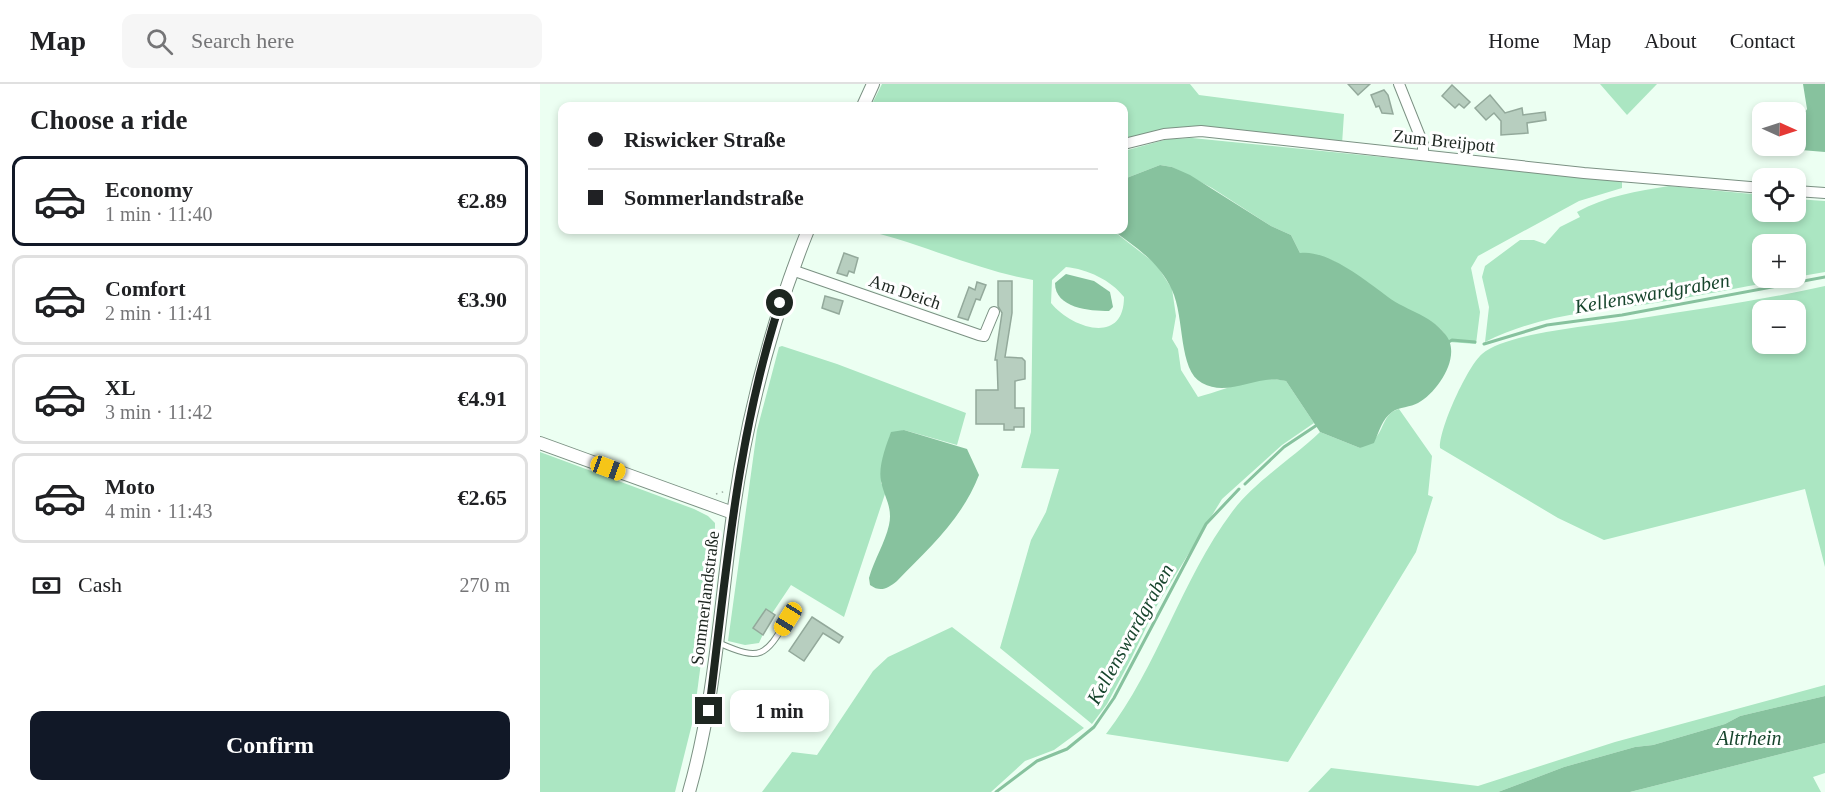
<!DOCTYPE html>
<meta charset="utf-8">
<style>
:root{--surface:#fff;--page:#f6f6f6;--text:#202124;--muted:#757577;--line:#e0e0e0;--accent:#111827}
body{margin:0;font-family:"Times New Roman",serif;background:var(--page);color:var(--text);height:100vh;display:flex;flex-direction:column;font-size:22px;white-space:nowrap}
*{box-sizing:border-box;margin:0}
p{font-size:20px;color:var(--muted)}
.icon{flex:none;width:33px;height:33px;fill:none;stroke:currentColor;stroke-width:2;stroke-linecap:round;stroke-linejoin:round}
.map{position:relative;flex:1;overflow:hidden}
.details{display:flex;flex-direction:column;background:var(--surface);width:540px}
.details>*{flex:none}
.top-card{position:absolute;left:18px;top:18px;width:570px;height:132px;border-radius:12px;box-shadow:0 3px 9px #0003;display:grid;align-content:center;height:132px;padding:0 30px;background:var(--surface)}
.needle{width:39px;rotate:93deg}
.controls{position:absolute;left:1212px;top:18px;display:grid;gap:12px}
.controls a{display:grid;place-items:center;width:54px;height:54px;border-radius:12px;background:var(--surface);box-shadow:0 3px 9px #0003;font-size:30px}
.end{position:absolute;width:27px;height:27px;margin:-14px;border:8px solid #1d2620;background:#fff;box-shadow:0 0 0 3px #fff}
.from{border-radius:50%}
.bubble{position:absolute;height:42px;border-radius:12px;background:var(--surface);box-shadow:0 3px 9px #0003;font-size:20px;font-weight:600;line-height:42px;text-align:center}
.car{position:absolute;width:18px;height:36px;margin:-18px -9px;border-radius:8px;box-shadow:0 0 4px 2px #0007;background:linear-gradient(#f5c518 24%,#345 0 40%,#f5c518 0 76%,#345 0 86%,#f5c518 0)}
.top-card b{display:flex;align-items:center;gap:21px;height:57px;font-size:22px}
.top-card b+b{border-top:2px solid var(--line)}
.top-card i{width:15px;height:15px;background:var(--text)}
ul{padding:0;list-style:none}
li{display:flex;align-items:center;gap:18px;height:90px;margin:0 12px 9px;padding:0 18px;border:3px solid var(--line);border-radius:12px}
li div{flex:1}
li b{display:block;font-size:22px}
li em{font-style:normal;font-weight:600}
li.on{border-color:var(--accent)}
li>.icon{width:54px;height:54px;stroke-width:1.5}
h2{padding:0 30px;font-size:27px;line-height:72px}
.pay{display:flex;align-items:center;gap:15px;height:66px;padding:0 30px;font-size:22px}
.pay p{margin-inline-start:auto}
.cta{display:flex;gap:12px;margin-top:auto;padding:12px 30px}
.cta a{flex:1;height:69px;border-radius:12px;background:var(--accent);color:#fff;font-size:24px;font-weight:600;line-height:69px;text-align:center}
header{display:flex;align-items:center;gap:36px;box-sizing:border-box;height:84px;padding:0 30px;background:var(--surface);border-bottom:2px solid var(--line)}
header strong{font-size:28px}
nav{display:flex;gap:33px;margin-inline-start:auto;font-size:21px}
.search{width:420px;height:54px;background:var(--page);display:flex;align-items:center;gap:15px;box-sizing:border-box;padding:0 21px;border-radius:12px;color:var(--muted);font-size:22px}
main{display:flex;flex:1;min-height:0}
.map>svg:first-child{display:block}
.green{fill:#abe6c2;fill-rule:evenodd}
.water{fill:#87c29e}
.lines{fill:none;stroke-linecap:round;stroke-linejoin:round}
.stream{stroke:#87c29e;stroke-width:3}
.building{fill:#b7cebf;stroke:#93a99b;stroke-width:1.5}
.service-casing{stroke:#7b9183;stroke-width:7}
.minor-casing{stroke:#7b9183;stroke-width:12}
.tertiary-casing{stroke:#7b9183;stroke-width:14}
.path{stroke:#9eaea3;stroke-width:1.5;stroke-dasharray:1.5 4.5;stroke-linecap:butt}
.service{stroke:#fff;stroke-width:5}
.minor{stroke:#fff;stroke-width:10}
.tertiary{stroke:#fff;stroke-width:12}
.route{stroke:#1d2620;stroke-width:8}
.labels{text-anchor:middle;stroke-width:6;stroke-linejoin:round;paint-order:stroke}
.street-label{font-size:18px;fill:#1d2620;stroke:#fff}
.water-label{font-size:20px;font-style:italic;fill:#17452d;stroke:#fff}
</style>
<header>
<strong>Map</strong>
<div class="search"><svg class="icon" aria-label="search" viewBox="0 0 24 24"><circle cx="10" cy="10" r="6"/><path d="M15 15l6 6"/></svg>Search here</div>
<nav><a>Home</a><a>Map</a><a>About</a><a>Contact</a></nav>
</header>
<main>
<section class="details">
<h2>Choose a ride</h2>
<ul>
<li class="on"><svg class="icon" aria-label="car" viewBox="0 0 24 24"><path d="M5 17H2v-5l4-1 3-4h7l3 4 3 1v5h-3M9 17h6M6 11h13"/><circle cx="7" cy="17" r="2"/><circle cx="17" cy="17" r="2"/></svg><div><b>Economy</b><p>1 min · 11:40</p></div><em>€2.89</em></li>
<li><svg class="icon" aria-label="car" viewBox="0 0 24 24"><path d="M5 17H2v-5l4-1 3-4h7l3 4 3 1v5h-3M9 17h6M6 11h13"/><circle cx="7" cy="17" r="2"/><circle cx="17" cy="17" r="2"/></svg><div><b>Comfort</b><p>2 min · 11:41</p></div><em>€3.90</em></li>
<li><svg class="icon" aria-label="car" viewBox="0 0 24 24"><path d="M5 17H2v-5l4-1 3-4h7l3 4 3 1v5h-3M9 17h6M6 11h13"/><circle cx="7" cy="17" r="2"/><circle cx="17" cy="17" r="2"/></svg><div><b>XL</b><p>3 min · 11:42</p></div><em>€4.91</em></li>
<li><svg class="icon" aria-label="car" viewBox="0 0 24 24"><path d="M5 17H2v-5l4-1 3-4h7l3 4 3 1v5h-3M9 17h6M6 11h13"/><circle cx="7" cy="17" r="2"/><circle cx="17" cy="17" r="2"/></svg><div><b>Moto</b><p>4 min · 11:43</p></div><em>€2.65</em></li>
</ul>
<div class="pay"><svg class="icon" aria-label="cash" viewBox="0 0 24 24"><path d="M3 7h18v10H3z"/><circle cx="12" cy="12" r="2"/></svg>Cash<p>270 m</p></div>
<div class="cta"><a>Confirm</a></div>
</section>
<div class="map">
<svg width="1285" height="708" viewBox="0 0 1285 708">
<rect width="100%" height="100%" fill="#ecfff2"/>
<g class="green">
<path d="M342,0H650L659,11L804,30L802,60L675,45L584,56V22H331Z"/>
<path d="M1060,0H1117L1087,31Z"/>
<path d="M652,54L1082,97V104L1039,117L938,172L931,184L940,228L936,260L909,258C901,237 879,233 861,224C827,204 802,170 760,169L751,151L731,142L672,104L632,83L620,81L584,95V67L628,55Z"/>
<path d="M1129,102L1222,111V128H1256V115L1285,117V188L1256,193V160H1222V194H1254C1206,202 1158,212 1109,220C1051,228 999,231 945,258L949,223L942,193L945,182L980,156H994L1005,160L1020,143L1040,133L1037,128C1066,112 1097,107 1129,102Z"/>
<path d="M324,146H572L616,180L632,205L636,232L632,255L638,265L641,286L658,313C685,306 719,290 746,297L774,339L742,361L682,415L616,523L591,575L567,620L552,640L460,564L491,456L506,428L519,385L481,384L491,348L493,196C436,186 381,159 324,146ZM526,183C547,185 571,196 584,213C584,262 531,244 511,219L512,196Z"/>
<path d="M1285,202V483L1265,405L1064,456L1018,434L900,364C899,345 927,283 942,270C967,248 1061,241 1096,235C1159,225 1223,216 1285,202ZM1222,226H1256V260H1222Z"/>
<path d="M242,262L297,280L426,329L417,361L364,346L350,352L341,399L346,407L304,533L251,501L233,528L219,559L205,561L188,557L217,346L239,263Z"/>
<path d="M859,325L892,372L888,411L893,413L876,468L748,678L566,650C618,583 641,496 692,428C715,397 752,375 780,348L820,364C825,361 833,357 837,352C844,343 845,328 859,325Z"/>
<path d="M0,368L154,425L168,432L175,439V471L154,632L135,708H0Z"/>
<path d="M412,543L544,644L514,666L485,677L451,708H222L252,668L277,671L333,587L348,573Z"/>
<path d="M1285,601V612L1200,632L1185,640L1113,661L1095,663L1024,683L958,708H768L791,684L938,702L1075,658Z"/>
<path d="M1285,659V689L1273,693L1281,708H1090Z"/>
</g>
<g class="water">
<path d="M1263,0H1285V68L1261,66L1253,62L1256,42L1267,25Z"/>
<path d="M620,81L632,83L650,91L731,142L751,151L760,169C786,165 824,195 844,210C863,226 890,230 905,250C923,271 898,308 878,319C871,323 859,323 852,328C842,335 839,348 834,359L820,364L780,348L746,297C718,289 689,314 662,299C638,286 645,234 632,206C620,179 595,162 572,146H584V95Z"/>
<path d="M526,190L554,197L570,208L573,223L569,227C549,227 515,224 515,199Z"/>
<path d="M364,346L427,365L439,391C422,435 389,464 357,497C348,504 341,509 330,501L329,494C334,476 345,459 349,441C353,423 344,413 341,397C338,382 346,362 351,348Z"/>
<path d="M1285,612V659L1090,708H958L1024,683L1095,663L1113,661L1185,640L1200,632Z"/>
</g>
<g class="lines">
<g class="stream">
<path d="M907,259L912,256L935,258"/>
<path d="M944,260L1007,241L1082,231L1285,193"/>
<path d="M705,400L744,363L777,341"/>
<path d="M456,708L497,677L527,665L554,643L574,614L666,440L699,405"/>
</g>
</g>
<g class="building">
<path d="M808,0H830L818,11Z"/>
<path d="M912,1L930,18L924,24L919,20L915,24L902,12Z"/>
<path d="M844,6L848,11L853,30L842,29L839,22L836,23L831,11Z"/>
<path d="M950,11L965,29L982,24L983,31L1005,28L1006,36L987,39L988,49L961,51V37L954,29L946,36L935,24Z"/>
<path d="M304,169L318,174L314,189L309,187L307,192L297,189Z"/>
<path d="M458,197H472V229L465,273L482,274L485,277V295L475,297V324H484V343H474V346H464V340H436V306H458L457,276H455L462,229L458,222Z"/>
<path d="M437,198L446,201L440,216L436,215L428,236L418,233L429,203L435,206Z"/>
<path d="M285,212L303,217L299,230L282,224Z"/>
<path d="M226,525L235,531L223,551L213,544Z"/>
<path d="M272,533L303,553L299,559L283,549L264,577L249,567Z"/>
</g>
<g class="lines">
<defs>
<path id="service" d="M179,559C222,578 225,572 248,535"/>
<g id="minor">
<path d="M859,0L883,60V71"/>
<path d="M584,60L624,50L661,47L1044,89L1222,104"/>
<path d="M1256,107L1285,109"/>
<path d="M252,186L439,251L444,252L454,228"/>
</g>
<g id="tertiary">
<path d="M323,22L333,0"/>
<path d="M0,359L193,429"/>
<path d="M149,708C175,617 180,523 193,430C207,332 231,238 268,146"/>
</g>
</defs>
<use href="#service" class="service-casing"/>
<use href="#minor" class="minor-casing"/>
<use href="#tertiary" class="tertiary-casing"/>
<path class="path" d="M176,410L186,407"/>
<use href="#service" class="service"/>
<use href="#minor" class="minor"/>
<use href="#tertiary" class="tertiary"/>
</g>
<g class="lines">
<path class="route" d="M169,627C186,490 197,351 240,219"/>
</g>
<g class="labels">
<g class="street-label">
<text transform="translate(904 57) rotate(6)" y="6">Zum Breijpott</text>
<text transform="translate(365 208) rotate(19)" y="6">Am Deich</text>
<text transform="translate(165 514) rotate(-83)" y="6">Sommerlandstraße</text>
</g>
<g class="water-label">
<text transform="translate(1112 209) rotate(-10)" y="7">Kellenswardgraben</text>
<text transform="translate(590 550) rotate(-61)" y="7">Kellenswardgraben</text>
<text x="1209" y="661">Altrhein</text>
</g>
</g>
</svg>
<div class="controls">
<a><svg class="needle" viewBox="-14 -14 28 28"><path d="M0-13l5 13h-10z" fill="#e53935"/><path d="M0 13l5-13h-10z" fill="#757577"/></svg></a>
<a><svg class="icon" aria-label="locate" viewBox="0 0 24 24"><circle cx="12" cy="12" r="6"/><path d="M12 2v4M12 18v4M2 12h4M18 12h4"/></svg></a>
<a>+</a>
<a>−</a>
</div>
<i class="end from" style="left:240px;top:219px"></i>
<i class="end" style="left:169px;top:627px"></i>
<div class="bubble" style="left:190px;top:606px;width:99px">1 min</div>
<i class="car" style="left:68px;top:384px;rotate:110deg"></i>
<i class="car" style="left:248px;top:535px;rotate:212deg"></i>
<div class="top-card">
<b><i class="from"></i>Riswicker Straße</b>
<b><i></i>Sommerlandstraße</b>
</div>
</div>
</main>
